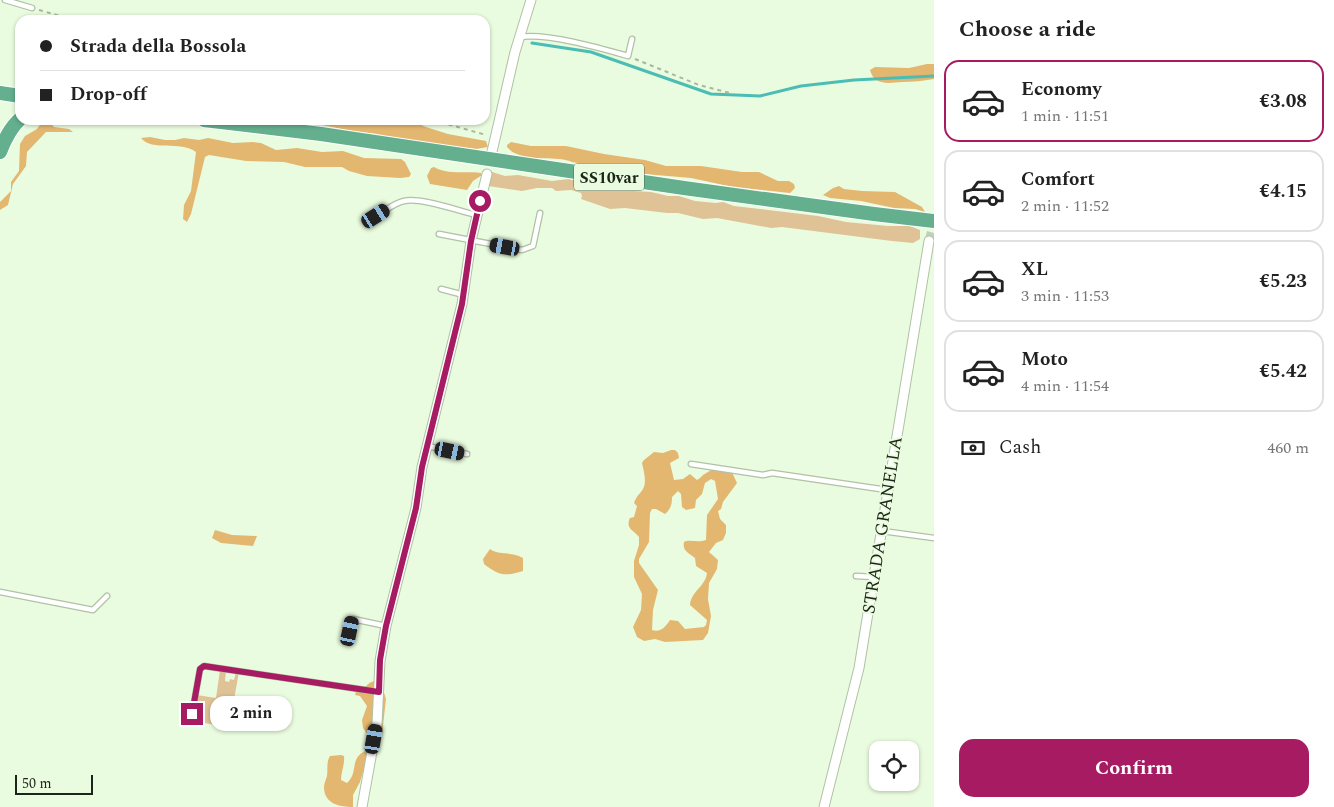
<!DOCTYPE html>
<meta charset="utf-8">
<style>
:root{--surface:#fff;--page:#f6f6f6;--text:#222;--muted:#767676;--line:#e0e0e0;--accent:#a61b61}
body{margin:0;font-family:Spectral,serif;background:var(--page);color:var(--text);height:100vh;display:flex;flex-direction:column;font-size:19px;white-space:nowrap}
*{box-sizing:border-box;margin:0}
p{font-size:16px;color:var(--muted)}
.icon{flex:none;width:28px;height:28px;fill:none;stroke:currentColor;stroke-width:2;stroke-linecap:round;stroke-linejoin:round}
.map{position:relative;flex:1;overflow:hidden}
.panel{display:flex;flex-direction:column;background:var(--surface);width:400px}
.panel>*{flex:none}
.banner{position:absolute;left:15px;top:15px;width:475px;height:110px;border-radius:15px;box-shadow:0 1px 4px #0004;display:grid;align-content:center;height:110px;padding:0 25px;background:var(--surface)}
.controls{position:absolute;left:869px;top:741px;display:grid;gap:10px}
.controls a{display:grid;place-items:center;width:50px;height:50px;border-radius:10px;background:var(--surface);box-shadow:0 1px 4px #0004;font-size:25px}
.scale{position:absolute;left:15px;bottom:12px;width:78px;box-sizing:border-box;padding-left:5px;border:2px solid #1d2419;border-top:0;font-size:14px;line-height:18px;white-space:nowrap;color:#1d2419;-webkit-text-stroke:4px #eafcdf;paint-order:stroke}
.end{position:absolute;width:22px;height:22px;margin:-11px;border:6px solid #a61b61;background:#fff;box-shadow:0 0 0 2px #fff}
.from{border-radius:50%}
.bubble{position:absolute;height:35px;border-radius:15px;background:var(--surface);box-shadow:0 1px 4px #0004;font-size:16px;font-weight:700;line-height:35px;text-align:center}
.car{position:absolute;width:15px;height:30px;margin:-15px -8px;border-radius:6px;box-shadow:0 0 4px 1px #0007;background:linear-gradient(#222 24%,#8ab4d8 0 40%,#222 0 76%,#8ab4d8 0 86%,#222 0)}
.banner b{display:flex;align-items:center;gap:18px;height:48px;font-size:19px}
.banner b+b{border-top:1px solid var(--line)}
.banner i{width:12px;height:12px;background:var(--text)}
ul{padding:0;list-style:none}
li{display:flex;align-items:center;gap:15px;height:82px;margin:0 10px 8px;padding:0 15px;border:2px solid var(--line);border-radius:15px}
li div{flex:1}
li b{display:block;font-size:19px}
li em{font-style:normal;font-weight:700}
li.selected{border-color:var(--accent)}
li>.icon{width:45px;height:45px;stroke-width:1.5}
h2{padding:0 25px;font-size:22px;line-height:60px}
.pay{display:flex;align-items:center;gap:12px;height:55px;padding:0 25px;font-size:19px}
.pay p{margin-inline-start:auto}
.action{display:flex;gap:10px;margin-top:auto;padding:10px 25px}
.action a{flex:1;height:58px;border-radius:15px;background:var(--accent);color:#fff;font-size:20px;font-weight:700;line-height:58px;text-align:center}
main{display:flex;flex:1;min-height:0}
.map>svg:first-child{display:block}
.green{fill:#dfc295}
.forest{fill:#e3b770;fill-rule:evenodd}
.lines{fill:none;stroke-linecap:round;stroke-linejoin:round}
.stream{stroke:#4bbdb4;stroke-width:3}
.minor-tunnel{stroke:#c1d1b7;stroke-width:9;stroke-dasharray:9 4.5;stroke-linecap:butt}
.service-casing{stroke:#b0c2a6;stroke-width:7}
.minor-casing{stroke:#b0c2a6;stroke-width:11}
.trunk-casing{stroke:#fff;stroke-width:16}
.path{stroke:#a9b7a0;stroke-width:2;stroke-dasharray:4 4;stroke-linecap:butt}
.service{stroke:#fff;stroke-width:4.5}
.minor{stroke:#fff;stroke-width:9}
.trunk{stroke:#63af8e;stroke-width:14}
.route{stroke:#a61b61;stroke-width:6}
.labels{text-anchor:middle;stroke-width:4;stroke-linejoin:round;paint-order:stroke}
.shield{fill:#eafcdf;stroke:#5a6554;stroke-width:1}
.shield-label{font-size:16px;font-weight:bold;fill:#1d2419}
.street-label{font-size:18px;fill:#1d2419;stroke:#eafcdf}
</style>
<main>
<div class="map">
<svg width="934" height="807" viewBox="0 0 934 807">
<rect width="100%" height="100%" fill="#eafcdf"/>
<g class="green">
<path d="M492,172L505,176L518,175L552,181L569,179L618,190L651,192L668,196H679L695,201L716,203L723,202L734,206L818,216L846,222L888,226H910L920,230V239L913,243L892,241L782,227L771,228L717,218L703,219L678,213H667L625,208L610,209L581,199L582,196L581,193L571,190L556,191L552,188H537L522,191L488,186L491,173Z"/>
<path d="M220,670H226L225,681L229,682L230,679L234,680L236,672H239L229,727L192,721L197,695L216,698Z"/>
</g>
<g class="forest">
<path d="M927,64H934V79C923,81 913,82 902,82C889,83 874,86 870,70L875,67L909,68Z"/>
<path d="M43,120H48L54,127L69,129L73,132H46L27,152L26,166L13,184L8,205L0,210V202L11,191V182L19,171L20,144L25,136L37,129Z"/>
<path d="M297,120H409L426,127L448,134L486,141L488,147L476,149L396,139L377,134L352,131Z"/>
<path d="M150,137L165,140H175L184,138L199,140L208,138L233,143L253,142L261,143L276,150L297,148L322,152L343,151L364,158L401,159L405,162L411,174L409,177L400,178L367,176L349,171L342,167H305L284,162L246,161L209,155L205,157L191,214L187,222L183,219L184,205L191,191L196,152C180,140 152,152 141,138Z"/>
<path d="M511,142L531,146H566L604,154L645,160L666,166H701L742,172H759L778,181H789L794,184L795,188L790,193L733,187L691,178L633,173L572,162C555,155 534,162 517,154C513,153 510,150 507,147V145Z"/>
<path d="M434,167C447,175 466,171 481,173L482,175L473,181L467,190L430,184L427,176L431,168Z"/>
<path d="M839,186L844,189L862,191L895,192L922,207L925,212L915,209L894,208L861,201L830,198L823,195L833,188Z"/>
<path d="M671,450H675L678,453L679,458L670,463L674,480L683,479L690,474L697,480C699,479 701,477 703,475C711,469 721,466 730,468L737,483L723,502L721,509L718,511L720,519L726,525V533L723,540L716,543L709,552L718,560L717,569L709,583L708,599L711,616L708,633L703,640L665,642L655,639L644,641L637,637L633,627L641,610L642,594L634,577V561L639,545V537C634,530 625,529 630,518L634,517L637,506L634,503C636,498 637,496 641,492C648,484 644,473 642,463L644,460L654,452L663,453ZM711,479L715,481L718,499L707,515L706,540C698,543 690,539 684,542C682,551 689,553 695,558L696,566L707,573C706,586 691,591 690,605L707,620L706,625L704,627L685,629L678,621L670,620C666,626 661,633 652,630L653,610L658,590L639,563V559L649,542L650,513L652,509H656L665,514C671,509 672,504 672,497L678,491L681,494L682,507L686,510L695,508L696,500L702,494L705,483Z"/>
<path d="M215,530L232,535L257,536L253,546L221,543L212,538Z"/>
<path d="M490,549C500,556 513,551 523,558V571C505,577 498,575 484,564L483,559Z"/>
<path d="M375,681L382,686L386,699L383,726L382,733L371,745L360,782L353,795V807C340,807 324,804 324,787C324,783 326,780 327,776C328,769 326,763 330,756L341,755L344,756C345,765 341,771 341,780L347,783C359,772 349,759 365,751L368,735L363,728L362,720L367,706L360,696L355,695L356,692C365,691 366,682 375,681Z"/>
</g>
<g class="lines">
<path class="stream" d="M532,43L591,52L711,94L760,96L801,86L854,80L934,76"/>
<path class="minor-tunnel" d="M929,241L934,223"/>
<defs>
<g id="service">
<path d="M5,0L32,8"/>
<path d="M520,37C548,33 600,48 628,56L632,39"/>
<path d="M376,216C385,211 394,203 404,201C420,197 459,211 477,215"/>
<path d="M439,234L522,250L533,246L540,213"/>
<path d="M441,289L464,295"/>
<path d="M427,446L467,454"/>
<path d="M691,464L763,475L772,473L887,490"/>
<path d="M882,531L934,538"/>
<path d="M856,576L874,577"/>
<path d="M0,592L93,610L107,596"/>
<path d="M351,631L353,619L386,626"/>
<path d="M192,714L200,669L204,666L379,692"/>
</g>
<g id="minor">
<path d="M491,156L515,52L531,0"/>
<path d="M362,807L377,724L380,661L386,626L416,508L422,467L462,304L471,241L487,174"/>
<path d="M824,807L859,668L929,241"/>
</g>
<g id="trunk">
<path d="M0,93L20,96"/>
<path d="M204,120L321,134L684,188L874,214L934,221"/>
<path d="M0,152C5,139 10,128 20,119"/>
</g>
</defs>
<use href="#service" class="service-casing"/>
<use href="#minor" class="minor-casing"/>
<use href="#trunk" class="trunk-casing"/>
<g class="path">
<path d="M39,10L75,20"/>
<path d="M635,59L699,85L730,93"/>
<path d="M433,120L486,135"/>
</g>
<use href="#service" class="service"/>
<use href="#minor" class="minor"/>
<use href="#trunk" class="trunk"/>
</g>
<g class="lines">
<path class="route" d="M192,714L200,669L204,666L379,692L380,660L386,626L416,508L422,467L462,304L471,241L480,201"/>
</g>
<g class="labels">
<rect class="shield" x="574" y="163.5" width="70" height="27" rx="4"/>
<g class="shield-label">
<text x="609" y="183">SS10var</text>
</g>
<g class="street-label">
<text transform="translate(882 525) rotate(-81)" y="6">STRADA GRANELLA</text>
</g>
</g>
</svg>
<div class="controls">
<a><svg class="icon" aria-label="locate" viewBox="0 0 24 24"><circle cx="12" cy="12" r="6"/><path d="M12 2v4M12 18v4M2 12h4M18 12h4"/></svg></a>
</div>
<div class="scale">50 m</div>
<i class="end from" style="left:480px;top:201px"></i>
<i class="end" style="left:192px;top:714px"></i>
<div class="bubble" style="left:210px;top:696px;width:82px">2 min</div>
<i class="car" style="left:376px;top:216px;rotate:57deg"></i>
<i class="car" style="left:505px;top:247px;rotate:280deg"></i>
<i class="car" style="left:450px;top:451px;rotate:102deg"></i>
<i class="car" style="left:350px;top:631px;rotate:12deg"></i>
<i class="car" style="left:374px;top:739px;rotate:10deg"></i>
<div class="banner">
<b><i class="from"></i>Strada della Bossola</b>
<b><i></i>Drop-off</b>
</div>
</div>
<section class="panel">
<h2>Choose a ride</h2>
<ul>
<li class="selected"><svg class="icon" aria-label="car" viewBox="0 0 24 24"><path d="M5 17H2v-5l4-1 3-4h7l3 4 3 1v5h-3M9 17h6M6 11h13"/><circle cx="7" cy="17" r="2"/><circle cx="17" cy="17" r="2"/></svg><div><b>Economy</b><p>1 min · 11:51</p></div><em>€3.08</em></li>
<li><svg class="icon" aria-label="car" viewBox="0 0 24 24"><path d="M5 17H2v-5l4-1 3-4h7l3 4 3 1v5h-3M9 17h6M6 11h13"/><circle cx="7" cy="17" r="2"/><circle cx="17" cy="17" r="2"/></svg><div><b>Comfort</b><p>2 min · 11:52</p></div><em>€4.15</em></li>
<li><svg class="icon" aria-label="car" viewBox="0 0 24 24"><path d="M5 17H2v-5l4-1 3-4h7l3 4 3 1v5h-3M9 17h6M6 11h13"/><circle cx="7" cy="17" r="2"/><circle cx="17" cy="17" r="2"/></svg><div><b>XL</b><p>3 min · 11:53</p></div><em>€5.23</em></li>
<li><svg class="icon" aria-label="car" viewBox="0 0 24 24"><path d="M5 17H2v-5l4-1 3-4h7l3 4 3 1v5h-3M9 17h6M6 11h13"/><circle cx="7" cy="17" r="2"/><circle cx="17" cy="17" r="2"/></svg><div><b>Moto</b><p>4 min · 11:54</p></div><em>€5.42</em></li>
</ul>
<div class="pay"><svg class="icon" aria-label="cash" viewBox="0 0 24 24"><path d="M3 7h18v10H3z"/><circle cx="12" cy="12" r="2"/></svg>Cash<p>460 m</p></div>
<div class="action"><a>Confirm</a></div>
</section>
</main>
